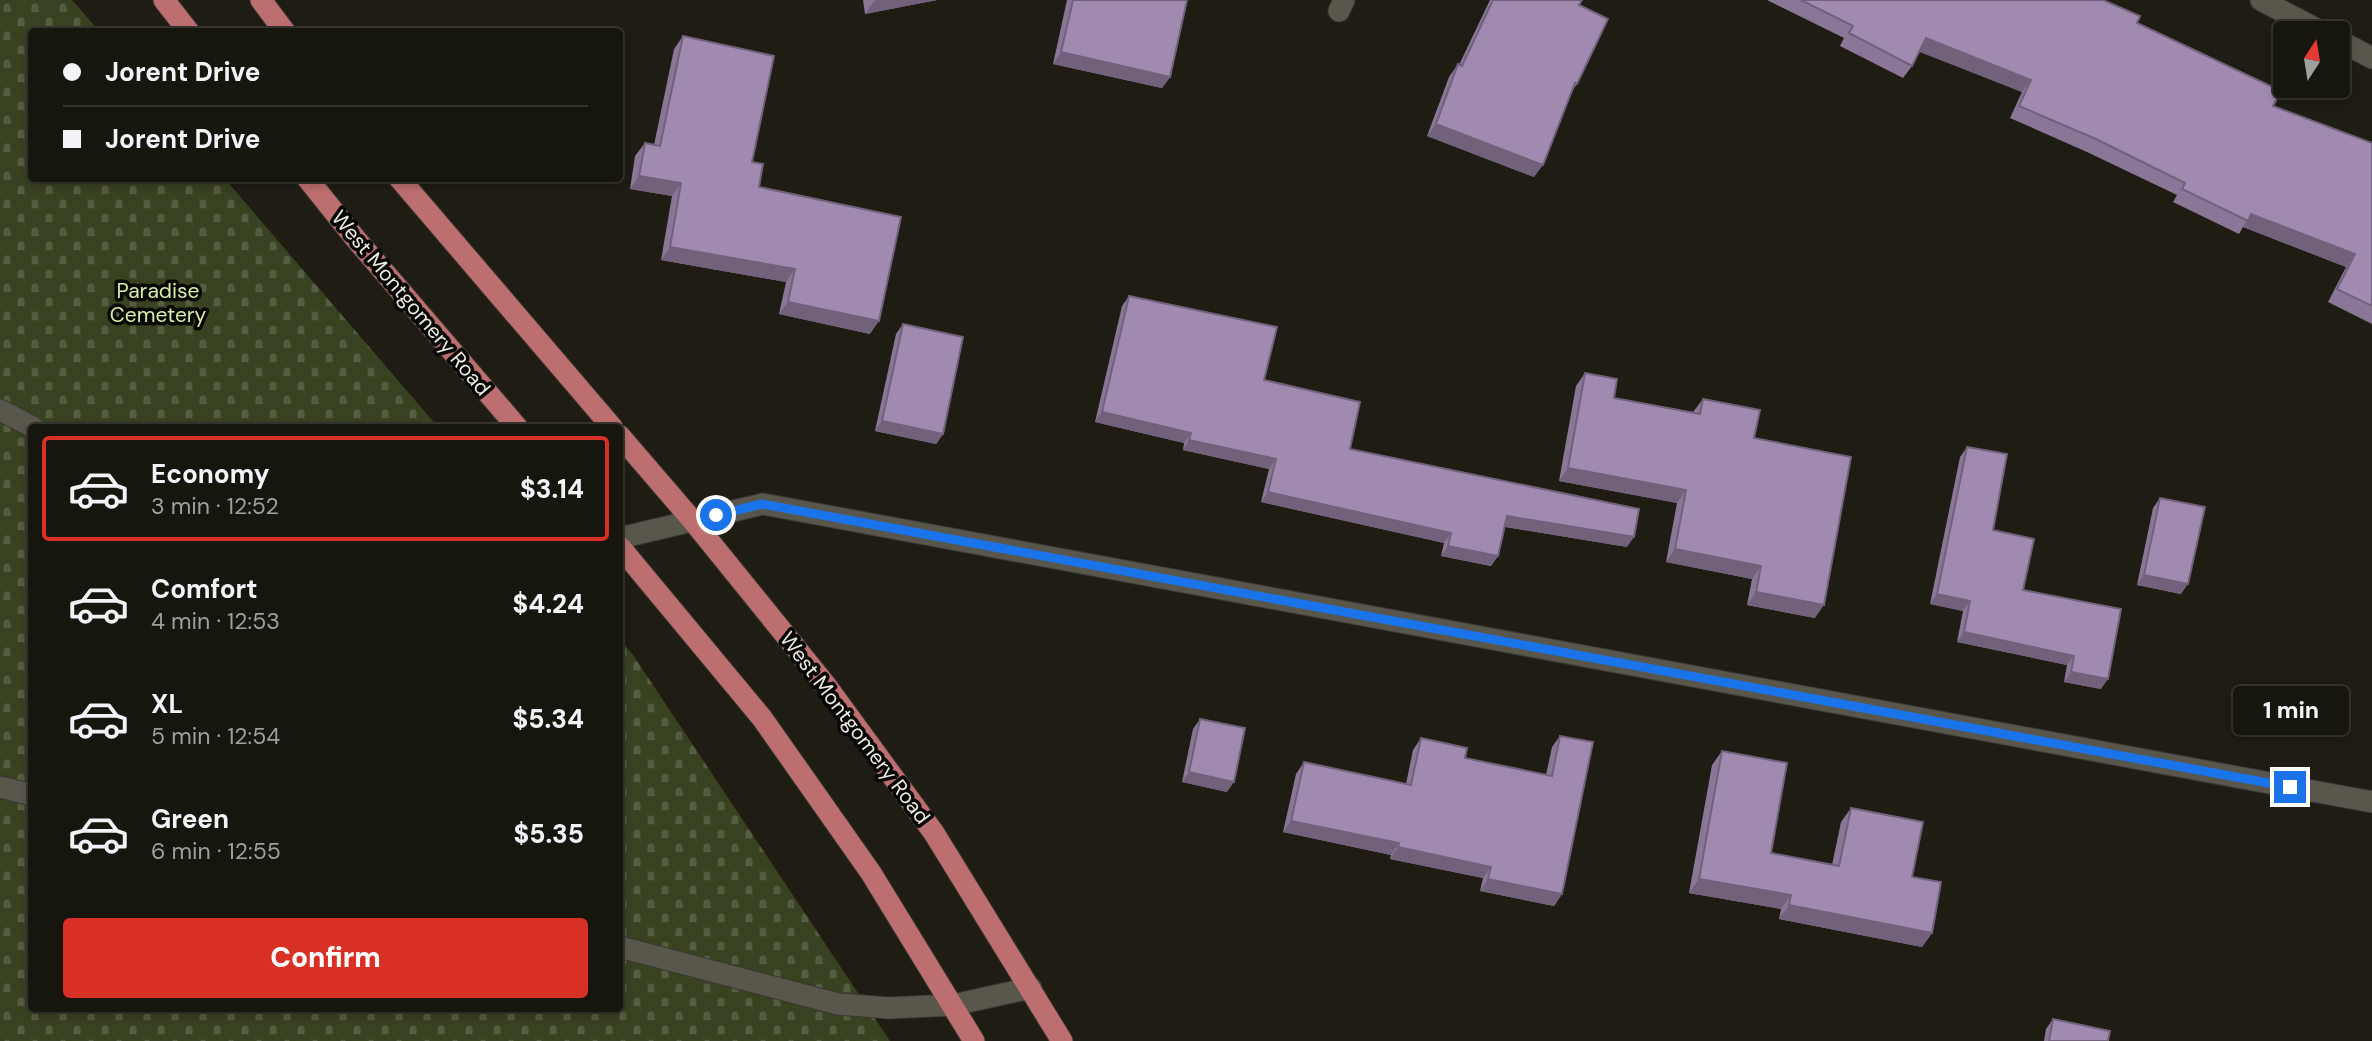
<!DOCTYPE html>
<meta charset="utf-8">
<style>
:root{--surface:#16150e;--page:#23221c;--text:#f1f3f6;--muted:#9e9f9e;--line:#35342e;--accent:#d93025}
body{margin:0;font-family:"DM Sans",sans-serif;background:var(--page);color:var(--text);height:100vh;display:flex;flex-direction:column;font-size:26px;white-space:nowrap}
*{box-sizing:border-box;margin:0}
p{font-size:23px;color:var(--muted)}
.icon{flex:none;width:38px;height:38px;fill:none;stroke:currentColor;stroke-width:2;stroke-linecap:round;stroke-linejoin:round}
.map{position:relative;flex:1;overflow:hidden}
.drawer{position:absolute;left:28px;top:424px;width:595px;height:588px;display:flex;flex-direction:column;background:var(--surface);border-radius:7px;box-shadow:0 4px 10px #0003,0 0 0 2px var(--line)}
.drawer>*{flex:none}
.banner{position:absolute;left:28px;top:28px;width:595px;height:154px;border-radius:7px;box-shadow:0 4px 10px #0003,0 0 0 2px var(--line);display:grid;align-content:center;height:154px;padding:0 35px;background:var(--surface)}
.needle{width:46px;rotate:12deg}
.buttons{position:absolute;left:2273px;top:21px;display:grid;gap:14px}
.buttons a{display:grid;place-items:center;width:77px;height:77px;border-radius:7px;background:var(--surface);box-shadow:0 4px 10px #0003,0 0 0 2px var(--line);font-size:35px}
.end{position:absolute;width:32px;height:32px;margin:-16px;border:9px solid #1a73e8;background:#fff;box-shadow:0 0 0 4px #fff}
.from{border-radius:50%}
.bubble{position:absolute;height:49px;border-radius:7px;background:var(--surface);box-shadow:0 4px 10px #0003,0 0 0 2px var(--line);font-size:23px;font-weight:800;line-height:49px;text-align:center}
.banner b{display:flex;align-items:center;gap:24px;height:66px;font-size:26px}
.banner b+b{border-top:2px solid var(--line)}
.banner i{width:18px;height:18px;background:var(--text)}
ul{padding:12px 0 0;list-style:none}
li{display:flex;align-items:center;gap:21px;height:105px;margin:0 14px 10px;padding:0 21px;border:4px solid transparent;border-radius:7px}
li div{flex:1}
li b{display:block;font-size:26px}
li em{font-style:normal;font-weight:800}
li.active{border-color:var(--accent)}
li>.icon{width:63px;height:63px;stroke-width:1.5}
.cta{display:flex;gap:14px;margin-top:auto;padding:14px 35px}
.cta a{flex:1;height:80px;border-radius:7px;background:var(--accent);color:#fff;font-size:28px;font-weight:800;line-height:80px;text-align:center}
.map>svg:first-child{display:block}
.cemetery{fill:url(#cemetery-stones)}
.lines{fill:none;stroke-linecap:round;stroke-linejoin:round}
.minor-casing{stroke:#3a3834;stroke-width:23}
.major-casing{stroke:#3a3834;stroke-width:23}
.minor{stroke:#59564c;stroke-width:21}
.major{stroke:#bc6f6e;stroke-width:21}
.wall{fill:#8a7797}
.shaded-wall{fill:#71617b}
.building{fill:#a18ab0;stroke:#71617b;stroke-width:2}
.route{stroke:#1a73e8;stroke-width:9}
.labels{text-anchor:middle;stroke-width:7;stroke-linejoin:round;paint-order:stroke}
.park-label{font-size:21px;fill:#d8eba7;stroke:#070704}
.street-label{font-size:21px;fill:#ebeae3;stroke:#070704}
</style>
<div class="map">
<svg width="2372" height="1041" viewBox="0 0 2372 1041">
<defs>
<pattern id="cemetery-stones" width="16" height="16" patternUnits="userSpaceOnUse" patternTransform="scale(1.75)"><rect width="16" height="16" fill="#384120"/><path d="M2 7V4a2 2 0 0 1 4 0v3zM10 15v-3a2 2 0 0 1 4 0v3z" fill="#555d40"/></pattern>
</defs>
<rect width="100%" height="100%" fill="#1e1c13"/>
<path class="cemetery" d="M0,0H72L99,31L32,32V178L225,179L438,427H32V1008H620V639L633,655L890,1041H0Z"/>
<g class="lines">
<defs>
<g id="minor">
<path d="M2261,0L2324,33"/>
<path d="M1339,11L1344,0"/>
<path d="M2338,40L2372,58"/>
<path d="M0,410L33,427"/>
<path d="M620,538L763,504L2372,802"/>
<path d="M0,787L32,795"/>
<path d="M620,947L838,1004L889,1008L953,1005L1031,988"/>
</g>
<g id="major">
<path d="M164,0L189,32"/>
<path d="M261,0L285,32"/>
<path d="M307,178L355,238L517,427"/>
<path d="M399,178L612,427"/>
<path d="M620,436L693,521L825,684L934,833L1062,1041"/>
<path d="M620,547L762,718L871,873L974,1041"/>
</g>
</defs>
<use href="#minor" class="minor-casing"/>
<use href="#major" class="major-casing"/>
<use href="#minor" class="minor"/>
<use href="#major" class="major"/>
</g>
<g class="wall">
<path d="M863,0H937L865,14Z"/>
<path d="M1067,0H1187L1170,77L1162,88L1053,64Z"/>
<path d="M1490,0H1582L1579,5L1577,84L1570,94L1534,177L1427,136L1449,77L1458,64L1459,65Z"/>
<path d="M1767,0H2103L2137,23L2273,106L2372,143V324L2328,302L2346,267L2243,227L2239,234L2173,202L2177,195L2087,152L2010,118L2022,92L1919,51L1912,66L1903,78L1840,46L1844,38Z"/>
<path d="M683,36L752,162L759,187L870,334L779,314L786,282L661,260L672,196L630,189L635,156L645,143L654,145L674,49Z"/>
<path d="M1129,296L1264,380L1350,449L1627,547L1505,527L1498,556L1491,566L1441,556L1444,543L1261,502L1269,469L1183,450L1184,443L1095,422L1122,306Z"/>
<path d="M903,324L943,434L936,444L875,431L896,334Z"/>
<path d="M1585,373L1614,398L1693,412L1703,399L1754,438L1815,618L1747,605L1752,579L1666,562L1677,503L1559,481L1576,386Z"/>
<path d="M1967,447L1993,530L2023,590L2101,689L2064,682L2067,665L1957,642L1963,611L1930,604L1960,457Z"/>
<path d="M2160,498L2181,594L2137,585L2153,508Z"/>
<path d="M1200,719L1227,792L1182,782L1193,729Z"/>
<path d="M1560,736L1562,894L1554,906L1480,891L1483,878L1390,859L1391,855L1283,832L1296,774L1304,762L1406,784L1413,750L1421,738L1465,758L1546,775L1552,747Z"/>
<path d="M1722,751L1771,853L1832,865L1841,822L1851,808L1912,877L1932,933L1922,947L1779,919L1781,909L1689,893L1712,765Z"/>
<path d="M2053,1019L2108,1041H2044L2046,1029Z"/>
</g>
<g class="shaded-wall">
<path d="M875,0H937L865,14Z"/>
<path d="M1926,38L2031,80L2022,92L1917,51Z"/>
<path d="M1061,52L1170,77L1162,88L1053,64Z"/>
<path d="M1436,124L1543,165L1534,177L1427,136Z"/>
<path d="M639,176L681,183L672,196L630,189Z"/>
<path d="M2251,214L2355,254L2346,267L2243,227Z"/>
<path d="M670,247L795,269L786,282L661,260Z"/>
<path d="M788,302L879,321L870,334L779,314Z"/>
<path d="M1102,412L1191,433L1184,443L1095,422Z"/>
<path d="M882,421L943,434L936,444L875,431Z"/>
<path d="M1189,440L1276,459L1269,469L1183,450Z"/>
<path d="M1568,468L1686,490L1677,503L1559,481Z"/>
<path d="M1268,492L1451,533L1444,543L1261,502Z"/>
<path d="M1507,516L1634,537L1627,547L1500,526Z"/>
<path d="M1448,546L1498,556L1491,566L1441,556Z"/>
<path d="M1675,549L1761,566L1752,579L1666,562Z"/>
<path d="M2144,575L2188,584L2181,594L2137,585Z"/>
<path d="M1756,592L1824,605L1815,618L1747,605Z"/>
<path d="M1937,594L1970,601L1963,611L1930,604Z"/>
<path d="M1964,632L2074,656L2067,665L1957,642Z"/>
<path d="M2071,672L2108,679L2101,689L2064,682Z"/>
<path d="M1189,772L1234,782L1227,792L1182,782Z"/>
<path d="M1291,821L1399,843L1391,855L1283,832Z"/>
<path d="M1398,847L1491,867L1483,878L1390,859Z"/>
<path d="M1488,879L1562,894L1554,906L1480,891Z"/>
<path d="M1699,879L1791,895L1781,909L1689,893Z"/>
<path d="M1789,905L1932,933L1922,947L1779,919Z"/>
</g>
<g class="building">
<path d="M1073,0H1187L1170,77L1061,52Z"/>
<path d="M1493,0H1582L1579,5L1608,19L1577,84L1575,83L1543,165L1436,124L1458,64L1462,66Z"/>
<path d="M1801,0H2103L2140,16L2137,23L2281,91L2273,106L2372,143V306L2337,289L2355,254L2251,214L2248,221L2182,189L2185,183L2096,139L2019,106L2031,80L1926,38L1912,66L1849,33L1853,26Z"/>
<path d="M683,36L774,56L752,162L763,164L759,187L901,217L879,321L788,302L795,269L670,247L681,183L639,176L645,143L660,146Z"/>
<path d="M1129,296L1277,327L1264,380L1360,402L1350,449L1639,509L1634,537L1507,516L1498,556L1448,546L1451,533L1268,492L1276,459L1189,440L1191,433L1102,412Z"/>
<path d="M903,324L963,337L943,434L882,421Z"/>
<path d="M1585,373L1617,379L1614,398L1700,414L1703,399L1760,410L1754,438L1851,457L1824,605L1756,592L1761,566L1675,549L1686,490L1568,468Z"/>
<path d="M1967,447L2007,454L1993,530L2034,539L2023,590L2121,609L2108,679L2071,672L2074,656L1964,632L1970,601L1937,594Z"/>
<path d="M2160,498L2205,507L2188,584L2144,575Z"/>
<path d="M1200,719L1245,728L1234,782L1189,772Z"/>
<path d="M1560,736L1593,742L1562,894L1488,879L1491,867L1398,847L1399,843L1291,821L1304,762L1411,785L1421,738L1467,748L1465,758L1552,776Z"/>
<path d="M1722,751L1787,763L1771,853L1839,866L1851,808L1923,822L1912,877L1941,882L1932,933L1789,905L1791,895L1699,879Z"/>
<path d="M2053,1019L2110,1031L2108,1041H2049Z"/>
</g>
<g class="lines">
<path class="route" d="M716,515L762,504L2290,787"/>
</g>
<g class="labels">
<g class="park-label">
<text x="158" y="298">Paradise<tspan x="158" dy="24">Cemetery</tspan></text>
</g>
<g class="street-label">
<text transform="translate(411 303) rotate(50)" y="7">West Montgomery Road</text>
<text transform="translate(855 728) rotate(53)" y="7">West Montgomery Road</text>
</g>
</g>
</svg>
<div class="buttons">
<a><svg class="needle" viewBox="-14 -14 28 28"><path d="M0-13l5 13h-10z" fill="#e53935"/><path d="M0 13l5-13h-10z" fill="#9e9f9e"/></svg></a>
</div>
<i class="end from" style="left:716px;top:515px"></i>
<i class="end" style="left:2290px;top:787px"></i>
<div class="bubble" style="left:2233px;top:686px;width:116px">1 min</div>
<div class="banner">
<b><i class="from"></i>Jorent Drive</b>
<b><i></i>Jorent Drive</b>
</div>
<section class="drawer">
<ul>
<li class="active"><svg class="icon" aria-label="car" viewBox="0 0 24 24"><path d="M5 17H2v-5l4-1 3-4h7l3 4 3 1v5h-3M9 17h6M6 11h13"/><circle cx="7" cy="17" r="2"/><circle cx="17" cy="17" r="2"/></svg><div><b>Economy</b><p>3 min · 12:52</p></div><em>$3.14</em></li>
<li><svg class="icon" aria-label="car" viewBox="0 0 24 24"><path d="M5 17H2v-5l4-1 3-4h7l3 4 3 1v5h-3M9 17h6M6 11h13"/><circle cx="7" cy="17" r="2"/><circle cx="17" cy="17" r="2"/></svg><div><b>Comfort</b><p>4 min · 12:53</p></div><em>$4.24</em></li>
<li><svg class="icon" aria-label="car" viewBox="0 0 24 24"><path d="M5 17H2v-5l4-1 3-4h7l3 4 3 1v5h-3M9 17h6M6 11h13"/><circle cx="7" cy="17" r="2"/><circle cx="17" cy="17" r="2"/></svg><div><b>XL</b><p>5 min · 12:54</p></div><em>$5.34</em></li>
<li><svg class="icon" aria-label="car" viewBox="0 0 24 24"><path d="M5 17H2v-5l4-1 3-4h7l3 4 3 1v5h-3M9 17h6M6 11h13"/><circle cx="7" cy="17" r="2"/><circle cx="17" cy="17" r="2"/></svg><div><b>Green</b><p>6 min · 12:55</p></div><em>$5.35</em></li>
</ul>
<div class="cta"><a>Confirm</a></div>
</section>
</div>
